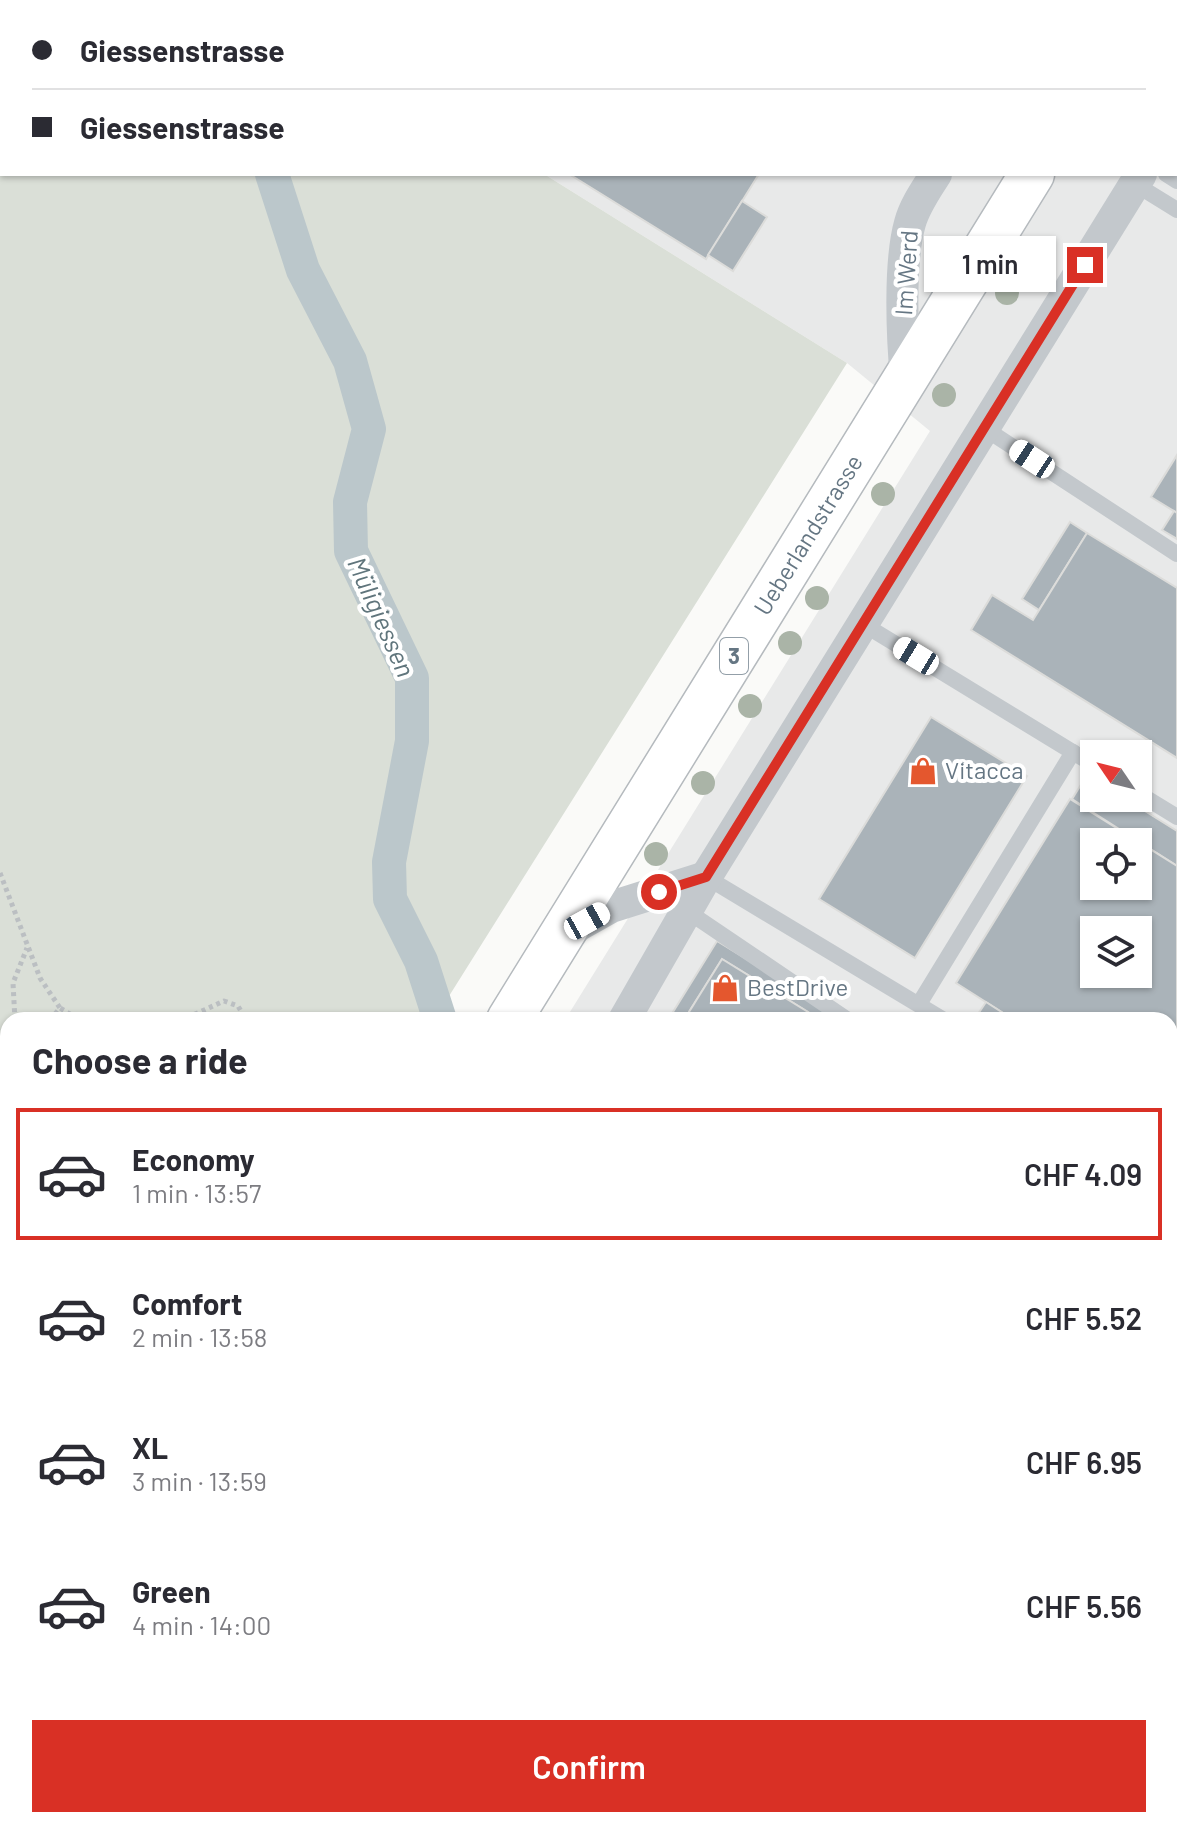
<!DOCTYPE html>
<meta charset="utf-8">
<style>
:root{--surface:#fff;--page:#f2f2f3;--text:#2b2b33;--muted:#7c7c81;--line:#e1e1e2;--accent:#d93025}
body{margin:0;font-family:Barlow,sans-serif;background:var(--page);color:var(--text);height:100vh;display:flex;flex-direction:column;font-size:30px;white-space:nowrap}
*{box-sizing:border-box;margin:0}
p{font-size:26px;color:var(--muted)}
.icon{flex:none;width:44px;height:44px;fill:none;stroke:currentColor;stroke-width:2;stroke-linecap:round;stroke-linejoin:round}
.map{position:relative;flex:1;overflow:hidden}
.sheet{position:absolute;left:0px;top:1012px;width:1178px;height:816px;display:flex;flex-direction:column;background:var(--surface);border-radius:24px 24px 0 0;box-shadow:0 2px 6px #0004}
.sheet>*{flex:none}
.banner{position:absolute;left:0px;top:0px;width:1178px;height:176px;box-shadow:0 2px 6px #0004;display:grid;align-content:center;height:176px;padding:0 32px;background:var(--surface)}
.needle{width:52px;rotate:305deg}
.fabs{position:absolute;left:1080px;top:740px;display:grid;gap:16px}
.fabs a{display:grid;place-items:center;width:72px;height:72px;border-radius:0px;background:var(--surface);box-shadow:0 2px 6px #0004;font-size:40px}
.end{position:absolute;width:36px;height:36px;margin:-18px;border:10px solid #d93025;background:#fff;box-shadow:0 0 0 4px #fff}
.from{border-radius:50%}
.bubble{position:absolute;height:56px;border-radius:0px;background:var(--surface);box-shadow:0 2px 6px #0004;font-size:26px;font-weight:600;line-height:56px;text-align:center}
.car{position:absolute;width:24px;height:48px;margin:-24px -12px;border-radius:10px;box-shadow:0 0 6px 2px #0007;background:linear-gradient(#fff 24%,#345 0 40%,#fff 0 76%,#345 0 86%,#fff 0)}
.banner b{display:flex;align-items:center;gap:28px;height:76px;font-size:30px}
.banner b+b{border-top:2px solid var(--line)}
.banner i{width:20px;height:20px;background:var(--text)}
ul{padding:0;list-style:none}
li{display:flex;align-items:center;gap:24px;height:132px;margin:0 16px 12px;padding:0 16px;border:4px solid transparent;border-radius:0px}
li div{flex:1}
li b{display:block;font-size:30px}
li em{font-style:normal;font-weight:600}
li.active{border-color:var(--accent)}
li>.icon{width:72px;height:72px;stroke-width:1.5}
h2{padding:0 32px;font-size:36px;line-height:96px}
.primary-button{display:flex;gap:16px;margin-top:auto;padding:16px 32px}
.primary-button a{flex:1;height:92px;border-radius:0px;background:var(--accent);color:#fff;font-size:32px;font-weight:600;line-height:92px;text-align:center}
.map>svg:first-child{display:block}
.built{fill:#e8e9e9;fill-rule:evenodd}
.green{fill:#dadfd7}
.water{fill:#bbc7cb}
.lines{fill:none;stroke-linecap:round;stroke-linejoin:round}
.canal{stroke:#bbc7cb;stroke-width:34}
.building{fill:#aab3b9;stroke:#dcdcda;stroke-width:2;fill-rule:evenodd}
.primary-casing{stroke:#b5babe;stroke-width:47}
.motorway-casing{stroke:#b4b9bd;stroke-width:47}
.path{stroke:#bbbfc2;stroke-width:5;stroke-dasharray:4 4;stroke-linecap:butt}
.service{stroke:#c3c8cc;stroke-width:16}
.minor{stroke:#c3c8cc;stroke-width:32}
.primary{stroke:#fff;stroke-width:44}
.motorway{stroke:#fff;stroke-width:44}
.tree{fill:#aab4a7}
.route{stroke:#d93025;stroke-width:10}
.labels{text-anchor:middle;stroke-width:8;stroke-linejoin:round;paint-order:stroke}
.shield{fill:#fff;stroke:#939fa8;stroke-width:2}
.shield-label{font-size:22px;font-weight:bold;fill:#657683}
.street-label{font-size:24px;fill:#657683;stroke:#fff}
.poi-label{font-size:24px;fill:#657683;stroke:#fff;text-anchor:start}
.water-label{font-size:26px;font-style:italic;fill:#60757c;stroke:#fff}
</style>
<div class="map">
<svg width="1177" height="1828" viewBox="0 0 1177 1828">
<rect width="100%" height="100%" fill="#fafaf8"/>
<path class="built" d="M449,0H1177V1161L1170,1169V1020H565L930,431L847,363L544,174H1176V2H448ZM1094,754H1138V798H1094ZM1094,842H1138V886H1094ZM1094,930H1138V974H1094Z"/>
<g class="green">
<path d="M0,0H449L2,2V174H544L847,363L434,1020H8V1570L0,1578Z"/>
<path d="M8,1702V1820H399L397,1827L0,1828V1707Z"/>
</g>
<g class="water">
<path d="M1177,1370V1790L1170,1799V1378Z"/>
<path d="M399,1820H539L533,1828H397Z"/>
<path d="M821,1820H1154L1147,1828H815Z"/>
</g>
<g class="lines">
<g class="canal">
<path d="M264,2L265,0"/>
<path d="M272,174L303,270L350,361L369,429L350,502L351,551L412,678V741L389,862L390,899L421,961L440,1020"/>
</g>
</g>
<g class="building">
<path d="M611,0H956L955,2Z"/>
<path d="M569,174H759L706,259Z"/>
<path d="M742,201L767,217L733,271L708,255Z"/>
<path d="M1177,455V513L1151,497Z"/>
<path d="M1174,511L1177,513V539L1162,530Z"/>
<path d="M1070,522L1087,533L1039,610L1022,599Z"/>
<path d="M1087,533L1177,588V758L971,630L992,595L1033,620Z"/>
<path d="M931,717L1027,776L915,958L819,899Z"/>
<path d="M1087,775L1094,779V798H1124L1177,831V866L1072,799Z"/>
<path d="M1070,799L1177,866V1064L1170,1075V1020H1014L956,983ZM1094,842H1138V886H1094ZM1094,930H1138V974H1094Z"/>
<path d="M717,941L834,1013L830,1020H803L808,1012L722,959L684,1020H668Z"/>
<path d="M722,959L808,1012L803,1020H684Z"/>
<path d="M986,1002L1014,1020H974Z"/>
</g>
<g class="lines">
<defs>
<g id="primary">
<path d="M1139,2L1141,0"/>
<path id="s1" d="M509,1020L1032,174"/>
<path d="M0,1648L8,1642"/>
</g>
<g id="motorway">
<path d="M0,1276L8,1283"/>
<path d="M0,1347L8,1354"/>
<path d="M542,1820L551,1828"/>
<path d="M630,1820L640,1828"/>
</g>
</defs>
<use href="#primary" class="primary-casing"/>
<use href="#motorway" class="motorway-casing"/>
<g class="path">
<path d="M40,2L41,0"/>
<path d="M0,50L2,48"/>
<path d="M0,873L40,978L60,1008"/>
<path d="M15,1020L13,983L27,948"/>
<path d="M50,1020L60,1008L80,1020"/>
<path d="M189,1020L193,1015L224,1001L238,1006L246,1020"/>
<path d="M1170,1146L1175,1154L1170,1167"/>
<path d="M0,1235L8,1232"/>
<path d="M1170,1237L1177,1243"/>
<path d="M1170,1280L1177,1271"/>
<path d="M110,1828L116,1820"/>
<path d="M745,1828L751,1820"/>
</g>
<g class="service">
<path d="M1166,174L1177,181"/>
<path d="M1135,184L1177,210"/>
<path d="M984,428L1177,554"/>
<path d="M863,624L1094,765"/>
<path d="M1138,793L1177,817"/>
<path d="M706,877L944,1020"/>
<path d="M687,911L848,1020"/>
<path d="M919,1004L1073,752"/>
<path d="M1170,1116L1177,1106"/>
</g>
<g class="minor">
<path d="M1043,2L1044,0"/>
<path d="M1176,119L1177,117"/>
<path d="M906,378C902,337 899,262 910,223C915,205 926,190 936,174"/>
<path d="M563,934L611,907L706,877"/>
<path d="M624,1020L706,877L1141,174"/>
</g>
<use href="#primary" class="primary"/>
<use href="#motorway" class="motorway"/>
</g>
<g class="tree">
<circle cx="1007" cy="293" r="12"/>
<circle cx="944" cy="395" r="12"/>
<circle cx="883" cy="494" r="12"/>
<circle cx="817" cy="598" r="12"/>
<circle cx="790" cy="643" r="12"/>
<circle cx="750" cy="706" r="12"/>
<circle cx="703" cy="783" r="12"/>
<circle cx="656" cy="854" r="12"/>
</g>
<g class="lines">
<path class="route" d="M659,892L706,877L1085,265"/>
</g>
<defs>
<symbol id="shop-bare" viewBox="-9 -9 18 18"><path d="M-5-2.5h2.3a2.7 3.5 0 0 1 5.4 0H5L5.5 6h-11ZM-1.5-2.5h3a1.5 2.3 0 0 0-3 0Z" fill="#e4572e" stroke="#fff" stroke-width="2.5" paint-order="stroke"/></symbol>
</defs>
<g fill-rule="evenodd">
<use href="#shop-bare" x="903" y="751" width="40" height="40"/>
<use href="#shop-bare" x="705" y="968" width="40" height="40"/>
</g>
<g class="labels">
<rect class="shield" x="720" y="638" width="28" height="36" rx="6"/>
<g class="shield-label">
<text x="734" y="664">3</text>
</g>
<g class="street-label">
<text transform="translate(907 273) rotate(-86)" y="8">Im Werd</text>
<text dy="8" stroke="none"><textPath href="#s1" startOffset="570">Ueberlandstrasse</textPath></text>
</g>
<g class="poi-label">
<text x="945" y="779">Vitacca</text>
<text x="747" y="996">BestDrive</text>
</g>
<g class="water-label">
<text transform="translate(381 617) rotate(66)" y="9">Müligiessen</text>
</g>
</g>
</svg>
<div class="fabs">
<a><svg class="needle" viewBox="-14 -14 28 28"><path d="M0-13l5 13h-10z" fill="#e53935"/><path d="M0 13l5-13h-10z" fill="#7c7c81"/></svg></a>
<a><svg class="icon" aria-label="locate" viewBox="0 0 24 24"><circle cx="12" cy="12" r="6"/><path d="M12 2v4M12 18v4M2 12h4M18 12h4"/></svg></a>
<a><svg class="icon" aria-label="layers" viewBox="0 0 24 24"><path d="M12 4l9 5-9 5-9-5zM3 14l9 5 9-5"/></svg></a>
</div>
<i class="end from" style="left:659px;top:892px"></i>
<i class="end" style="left:1085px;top:265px"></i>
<div class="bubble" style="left:924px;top:236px;width:132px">1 min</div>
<i class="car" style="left:1032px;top:459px;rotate:303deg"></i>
<i class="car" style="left:916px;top:656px;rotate:301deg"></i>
<i class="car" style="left:587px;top:921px;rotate:61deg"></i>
<div class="banner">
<b><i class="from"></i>Giessenstrasse</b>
<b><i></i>Giessenstrasse</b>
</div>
<section class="sheet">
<h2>Choose a ride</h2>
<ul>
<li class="active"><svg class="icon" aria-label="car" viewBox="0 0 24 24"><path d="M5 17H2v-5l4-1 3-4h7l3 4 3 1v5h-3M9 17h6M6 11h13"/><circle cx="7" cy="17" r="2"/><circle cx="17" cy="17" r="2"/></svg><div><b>Economy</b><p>1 min · 13:57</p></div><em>CHF 4.09</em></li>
<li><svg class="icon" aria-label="car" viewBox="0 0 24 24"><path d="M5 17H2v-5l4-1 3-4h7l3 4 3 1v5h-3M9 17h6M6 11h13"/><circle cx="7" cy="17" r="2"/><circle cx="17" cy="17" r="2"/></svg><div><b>Comfort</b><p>2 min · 13:58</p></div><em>CHF 5.52</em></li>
<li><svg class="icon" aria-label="car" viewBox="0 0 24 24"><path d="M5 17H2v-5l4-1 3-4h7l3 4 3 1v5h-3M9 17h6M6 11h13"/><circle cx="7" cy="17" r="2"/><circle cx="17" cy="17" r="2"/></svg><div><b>XL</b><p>3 min · 13:59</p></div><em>CHF 6.95</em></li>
<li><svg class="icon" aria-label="car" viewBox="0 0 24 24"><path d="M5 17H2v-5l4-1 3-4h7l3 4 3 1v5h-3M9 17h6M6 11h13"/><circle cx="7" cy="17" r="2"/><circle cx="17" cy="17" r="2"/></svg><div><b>Green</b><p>4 min · 14:00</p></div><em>CHF 5.56</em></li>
</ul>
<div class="primary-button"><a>Confirm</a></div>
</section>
</div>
